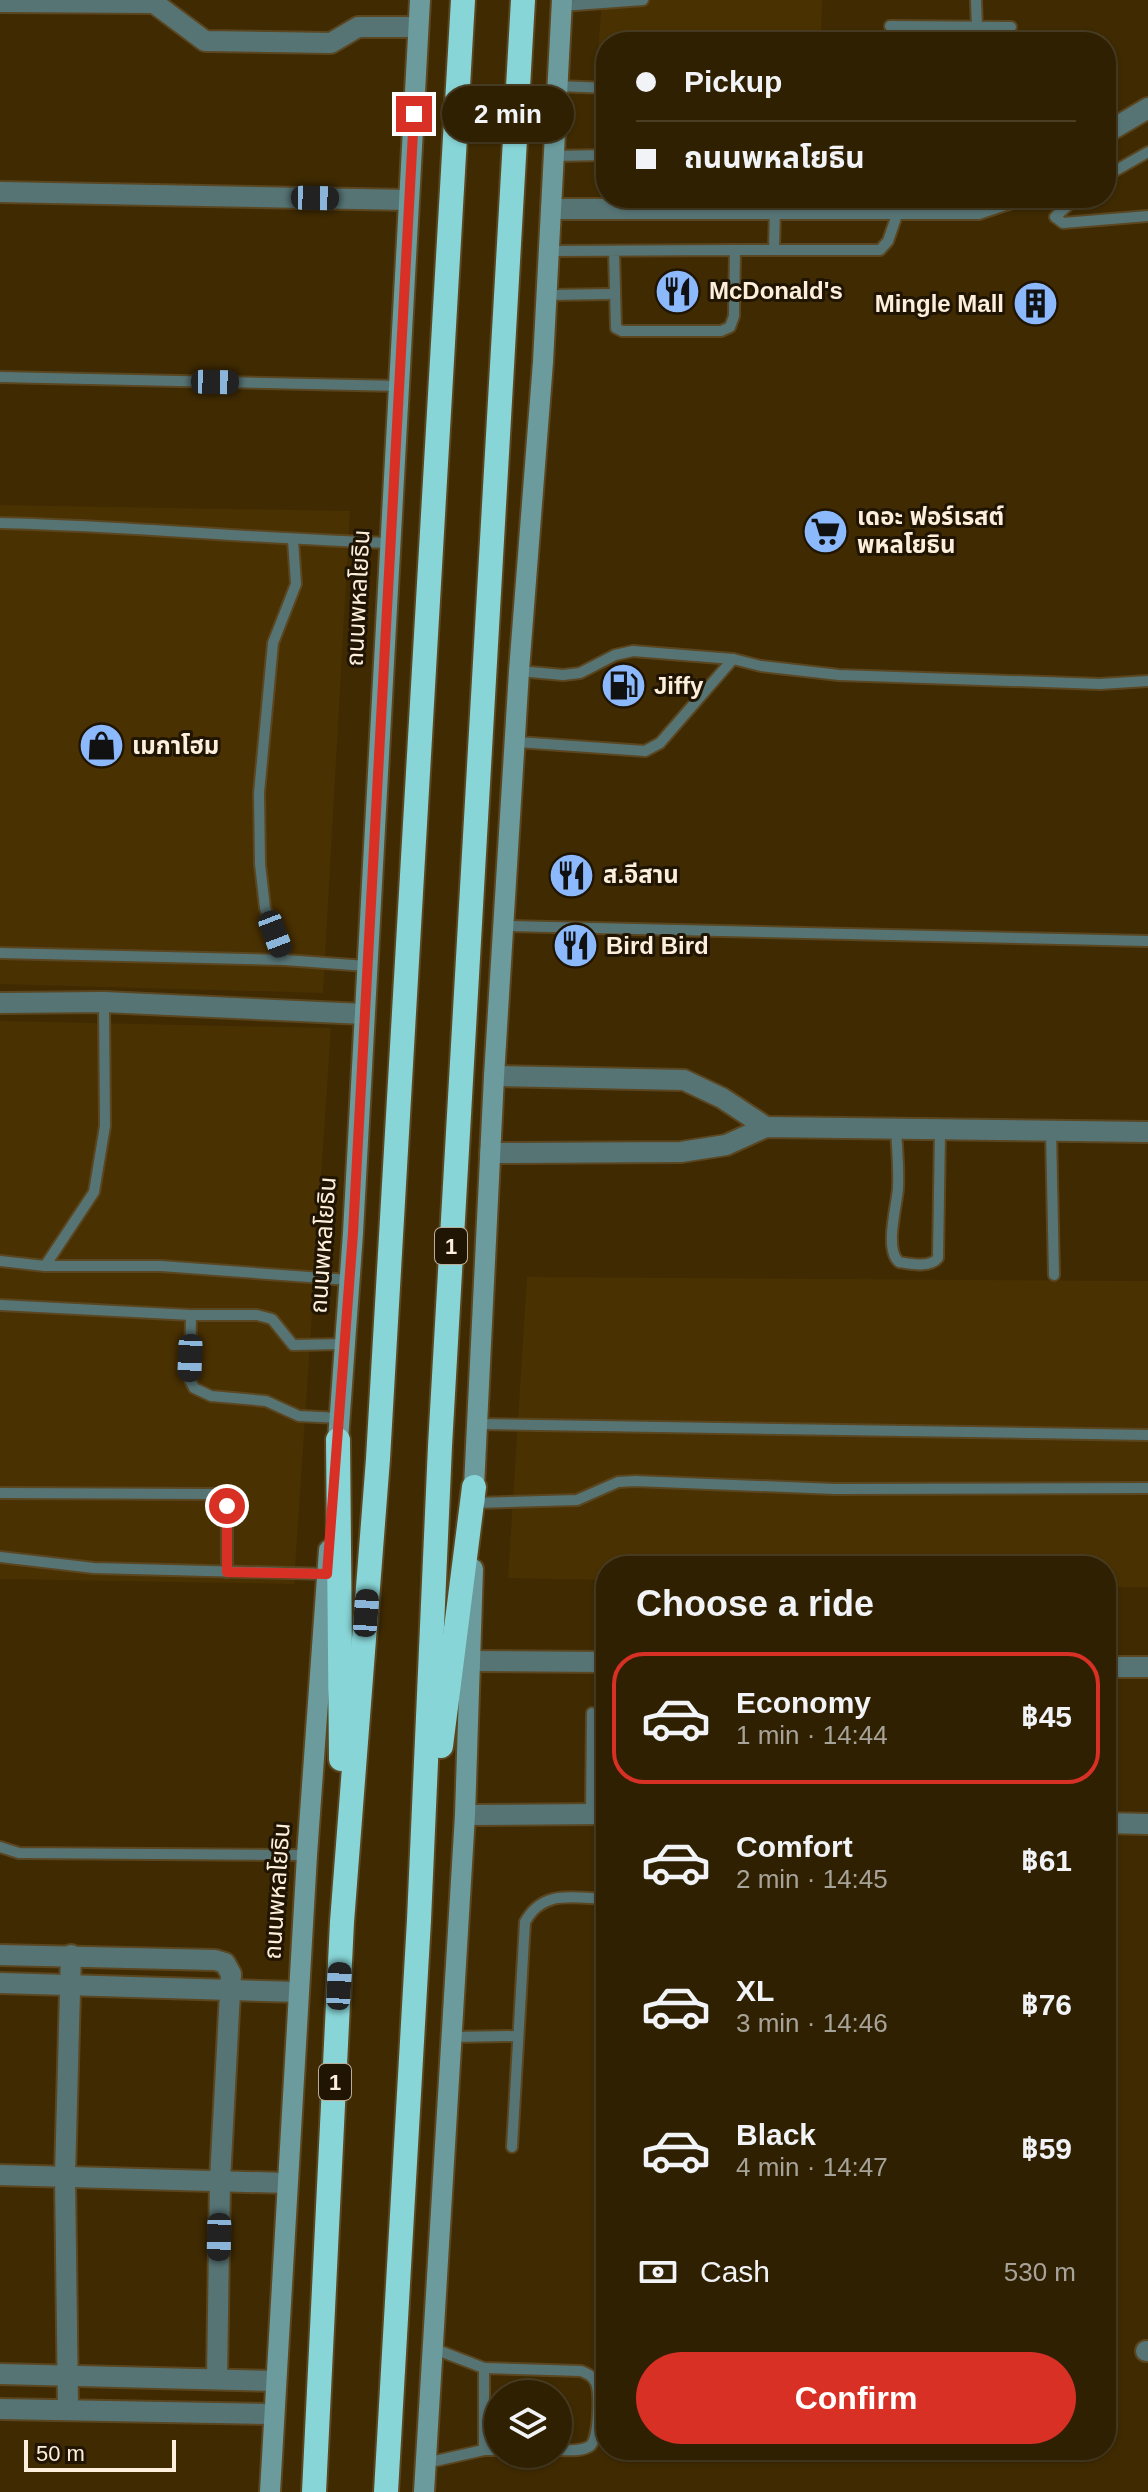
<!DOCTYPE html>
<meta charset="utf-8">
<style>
:root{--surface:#2f2002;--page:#3b2d11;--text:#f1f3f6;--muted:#a7a399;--line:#4a3e24;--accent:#d93025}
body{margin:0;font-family:Arial,"Noto Sans Thai",sans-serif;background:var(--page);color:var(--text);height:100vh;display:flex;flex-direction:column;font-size:30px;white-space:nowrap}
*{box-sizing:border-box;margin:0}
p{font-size:26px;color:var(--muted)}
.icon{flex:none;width:44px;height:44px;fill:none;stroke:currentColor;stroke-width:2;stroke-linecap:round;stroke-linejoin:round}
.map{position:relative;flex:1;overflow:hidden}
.sheet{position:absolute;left:596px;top:1556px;width:520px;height:904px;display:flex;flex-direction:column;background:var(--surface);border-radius:32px;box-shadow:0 2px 6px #0004,0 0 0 2px var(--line)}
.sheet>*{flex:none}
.banner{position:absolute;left:596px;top:32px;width:520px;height:176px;border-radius:32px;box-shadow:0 2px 6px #0004,0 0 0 2px var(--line);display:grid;align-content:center;height:176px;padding:0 40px;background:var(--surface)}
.controls{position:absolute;left:484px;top:2380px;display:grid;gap:16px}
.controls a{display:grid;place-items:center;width:88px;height:88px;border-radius:50%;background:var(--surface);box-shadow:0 2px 6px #0004,0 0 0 2px var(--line);font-size:40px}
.scale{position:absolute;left:24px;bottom:20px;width:152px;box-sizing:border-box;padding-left:8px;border:4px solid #fdefdb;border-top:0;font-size:22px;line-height:28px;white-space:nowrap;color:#fdefdb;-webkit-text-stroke:6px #201402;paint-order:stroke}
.end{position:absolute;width:36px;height:36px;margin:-18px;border:10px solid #d93025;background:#fff;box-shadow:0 0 0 4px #fff}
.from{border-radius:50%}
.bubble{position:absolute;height:56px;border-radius:28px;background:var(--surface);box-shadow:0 2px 6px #0004,0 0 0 2px var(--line);font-size:26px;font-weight:800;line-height:56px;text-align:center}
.car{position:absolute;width:24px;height:48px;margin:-24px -12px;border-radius:10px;box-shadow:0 0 6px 2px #0007;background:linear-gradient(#222 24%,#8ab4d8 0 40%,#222 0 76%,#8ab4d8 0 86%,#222 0)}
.banner b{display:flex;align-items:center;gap:28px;height:76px;font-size:30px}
.banner b+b{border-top:2px solid var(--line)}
.banner i{width:20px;height:20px;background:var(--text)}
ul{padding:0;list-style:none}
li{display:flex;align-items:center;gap:24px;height:132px;margin:0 16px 12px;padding:0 24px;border:4px solid transparent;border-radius:32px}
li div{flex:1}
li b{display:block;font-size:30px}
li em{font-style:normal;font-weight:800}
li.selected{border-color:var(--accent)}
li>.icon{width:72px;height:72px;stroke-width:1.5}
h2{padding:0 40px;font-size:36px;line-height:96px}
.pay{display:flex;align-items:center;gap:20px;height:88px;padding:0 40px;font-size:30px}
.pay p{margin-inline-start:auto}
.button{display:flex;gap:16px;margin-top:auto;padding:16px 40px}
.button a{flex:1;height:92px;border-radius:48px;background:var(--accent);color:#fff;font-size:32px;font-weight:800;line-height:92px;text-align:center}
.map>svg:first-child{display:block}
.built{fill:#4a3102}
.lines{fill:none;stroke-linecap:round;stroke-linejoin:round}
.lane-casing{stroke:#5a4620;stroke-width:14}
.street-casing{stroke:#5a4620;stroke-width:24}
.secondary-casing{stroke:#5a4620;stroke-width:24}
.highway-casing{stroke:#5a4620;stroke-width:28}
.lane{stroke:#577475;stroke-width:10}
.street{stroke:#577475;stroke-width:20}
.secondary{stroke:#6b9b9c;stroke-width:20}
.highway{stroke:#88d5d7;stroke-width:24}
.route{stroke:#d93025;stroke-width:10}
.labels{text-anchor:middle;stroke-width:6;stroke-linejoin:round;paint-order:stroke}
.shield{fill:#201402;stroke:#bbad9a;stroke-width:2}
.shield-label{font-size:22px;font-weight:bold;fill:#fdefdb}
.poi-label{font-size:24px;font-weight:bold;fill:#fdefdb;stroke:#201402;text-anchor:start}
.street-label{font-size:24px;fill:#fdefdb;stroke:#201402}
</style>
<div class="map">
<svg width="1148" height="2492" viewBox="0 0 1148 2492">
<rect width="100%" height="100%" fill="#3f2a02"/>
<g class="built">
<path d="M602,0H822L821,42H606V52L598,51Z"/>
<path d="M0,505L350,511L323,993L0,984Z"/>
<path d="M0,1021L331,1028L294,1584L0,1579Z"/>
<path d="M527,1277L1148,1281V1587H1106V1566H606V1580L508,1578Z"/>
</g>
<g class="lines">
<defs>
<g id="lane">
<path d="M976,0L977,27"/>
<path d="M562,6L643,0"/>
<path d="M890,26L1011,27"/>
<path d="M558,86L606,88"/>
<path d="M554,156L606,155"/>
<path d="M1106,157L1114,170"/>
<path d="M1106,176L1148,152"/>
<path d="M1076,198L1055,217L1063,223L1148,216"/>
<path d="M735,250H880L888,241L899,209"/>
<path d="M774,250L775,209"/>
<path d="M549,251L735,250L734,316L730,327L721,331H622L616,328L614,251"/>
<path d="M547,295L613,294"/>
<path d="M0,377L399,386"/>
<path d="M0,523C130,526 259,539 389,543"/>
<path d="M519,671L563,675L580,673L615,655L633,651L733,659L761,666L839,675L1100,684L1148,681"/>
<path d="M517,742L645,751L660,743L733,659"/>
<path d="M504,926L1148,941"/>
<path d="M0,953L285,960L366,966"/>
<path d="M285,960L265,908L260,864L259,793L273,643L296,584L293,540"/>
<path d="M896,1129C897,1148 899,1168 898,1188C897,1206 884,1249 899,1262C911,1264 930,1268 938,1258L940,1130"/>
<path d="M1051,1131L1054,1275"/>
<path d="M0,1261L45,1266H161L349,1280"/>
<path d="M45,1266L94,1192L105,1126L104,1002"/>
<path d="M0,1305L191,1315"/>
<path d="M340,1418L299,1416L266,1401L211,1396L194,1388L190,1380L191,1315H257L272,1319L293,1345L345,1344"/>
<path d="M477,1424L1148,1435"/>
<path d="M0,1493L213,1494L222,1499L227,1506V1572"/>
<path d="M475,1503L577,1500L618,1482L635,1481L835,1489L1148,1488"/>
<path d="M0,1557L94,1568L327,1574"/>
<path d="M591,1814L592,1713"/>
<path d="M0,1847L19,1853L307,1855"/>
<path d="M451,2037L517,2036"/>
<path d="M512,2147L525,1922C543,1889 573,1898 606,1899"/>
<path d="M484,2368L581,2371C588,2374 593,2376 596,2383C600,2394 599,2439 590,2446C581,2452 568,2450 558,2450"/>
<path d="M484,2450H498"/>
<path d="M426,2463L484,2450V2368L432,2348"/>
</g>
<g id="street">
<path d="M0,2L154,3L205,41L331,43L358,27H418"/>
<path d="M1106,133L1148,108"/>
<path d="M0,192L409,200"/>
<path d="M551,209H978L1011,198"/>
<path d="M0,1003L104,1002L364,1014"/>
<path d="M494,1076L684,1080L722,1098L766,1127"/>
<path d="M490,1153L681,1152L726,1145L766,1127L1148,1132"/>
<path d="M470,1661L606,1662"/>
<path d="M1106,1667H1148"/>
<path d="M465,1815L606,1814"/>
<path d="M1106,1823L1148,1824"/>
<path d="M0,1955L215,1960L225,1963L231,1974L220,2180L217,2378"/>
<path d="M0,1983L298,1992"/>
<path d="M0,2175L287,2183"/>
<path d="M1146,2351H1148"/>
<path d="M0,2374L275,2381"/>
<path d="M68,2408L65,2175L71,1955"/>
<path d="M0,2409L274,2414"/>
</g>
<g id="secondary">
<path d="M337,1454L353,1233L420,0"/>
<path d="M475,1501L474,1487L494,1076L519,671L543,362L562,0"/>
<path d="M270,2492L307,1855L329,1550"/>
<path d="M424,2492L465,1815L473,1569"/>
</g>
<g id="highway">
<path d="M338,1440L341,1759"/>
<path d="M441,1746L474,1487"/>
<path d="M314,2492L342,1922L378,1459L463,0"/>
<path d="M386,2492L419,1920L440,1446L523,0"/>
</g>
</defs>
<use href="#lane" class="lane-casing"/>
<use href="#street" class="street-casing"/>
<use href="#secondary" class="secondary-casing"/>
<use href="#highway" class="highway-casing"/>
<use href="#lane" class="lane"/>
<use href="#street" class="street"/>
<use href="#secondary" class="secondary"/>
<use href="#highway" class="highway"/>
</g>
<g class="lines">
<path class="route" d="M227,1506V1572L327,1574L353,1233L414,114"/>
</g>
<defs>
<symbol id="restaurant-disc" viewBox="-11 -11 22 22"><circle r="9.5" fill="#8bb9fc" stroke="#201402"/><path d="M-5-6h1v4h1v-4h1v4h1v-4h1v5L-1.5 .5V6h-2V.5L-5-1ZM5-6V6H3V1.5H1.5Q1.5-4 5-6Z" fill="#111"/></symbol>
<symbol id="building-disc" viewBox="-11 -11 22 22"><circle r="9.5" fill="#8bb9fc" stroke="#201402"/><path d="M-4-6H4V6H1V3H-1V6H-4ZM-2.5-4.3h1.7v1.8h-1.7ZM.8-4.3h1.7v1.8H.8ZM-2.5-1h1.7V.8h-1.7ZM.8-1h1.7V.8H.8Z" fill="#111"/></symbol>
<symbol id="supermarket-disc" viewBox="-11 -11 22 22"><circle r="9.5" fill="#8bb9fc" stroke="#201402"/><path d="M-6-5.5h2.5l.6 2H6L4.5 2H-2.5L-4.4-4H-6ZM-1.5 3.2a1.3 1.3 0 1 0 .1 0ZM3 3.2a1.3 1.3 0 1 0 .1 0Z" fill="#111"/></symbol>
<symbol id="fuel-disc" viewBox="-11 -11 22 22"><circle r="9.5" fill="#8bb9fc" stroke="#201402"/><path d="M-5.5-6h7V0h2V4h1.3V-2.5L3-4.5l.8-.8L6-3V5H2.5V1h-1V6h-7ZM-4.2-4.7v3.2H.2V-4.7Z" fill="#111"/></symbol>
<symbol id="shop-disc" viewBox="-11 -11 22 22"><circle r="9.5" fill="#8bb9fc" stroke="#201402"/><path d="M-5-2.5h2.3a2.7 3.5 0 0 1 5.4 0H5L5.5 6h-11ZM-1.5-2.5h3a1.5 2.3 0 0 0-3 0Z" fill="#111"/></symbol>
</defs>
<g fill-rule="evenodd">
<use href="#restaurant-disc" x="652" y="266" width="51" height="51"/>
<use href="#building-disc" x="1010" y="278" width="51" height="51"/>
<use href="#supermarket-disc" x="800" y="506" width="51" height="51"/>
<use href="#fuel-disc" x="598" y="660" width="51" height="51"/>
<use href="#shop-disc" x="76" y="720" width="51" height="51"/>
<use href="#restaurant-disc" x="546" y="850" width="51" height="51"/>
<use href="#restaurant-disc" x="550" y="920" width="51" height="51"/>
</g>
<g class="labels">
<g class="shield">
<rect x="435" y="1228" width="32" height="36" rx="6"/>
<rect x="319" y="2064" width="32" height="36" rx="6"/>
</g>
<g class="shield-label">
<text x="451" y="1254">1</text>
<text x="335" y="2090">1</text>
</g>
<g class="poi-label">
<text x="709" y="299">McDonald's</text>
<text x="1004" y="312" text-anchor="end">Mingle Mall</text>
<text x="857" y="525">เดอะ ฟอร์เรสต์<tspan x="857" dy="28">พหลโยธิน</tspan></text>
<text x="654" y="694">Jiffy</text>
<text x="132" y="754">เมกาโฮม</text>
<text x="603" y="883">ส.อีสาน</text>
<text x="606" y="954">Bird Bird</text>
</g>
<g class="street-label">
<text transform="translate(358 598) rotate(-87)" y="8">ถนนพหลโยธิน</text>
<text transform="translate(323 1245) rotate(-86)" y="8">ถนนพหลโยธิน</text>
<text transform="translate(277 1891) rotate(-86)" y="8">ถนนพหลโยธิน</text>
</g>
</g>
</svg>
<div class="controls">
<a><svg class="icon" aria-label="layers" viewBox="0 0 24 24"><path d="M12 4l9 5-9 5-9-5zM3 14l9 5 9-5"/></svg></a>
</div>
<div class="scale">50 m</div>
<i class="end from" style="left:227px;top:1506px"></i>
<i class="end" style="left:414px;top:114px"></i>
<div class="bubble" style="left:442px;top:86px;width:132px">2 min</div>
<i class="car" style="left:315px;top:198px;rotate:91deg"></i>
<i class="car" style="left:215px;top:382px;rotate:91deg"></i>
<i class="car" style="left:275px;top:934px;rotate:159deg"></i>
<i class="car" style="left:190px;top:1358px;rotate:182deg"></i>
<i class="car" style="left:366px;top:1613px;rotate:4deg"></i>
<i class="car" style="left:339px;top:1986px;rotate:3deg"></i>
<i class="car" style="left:219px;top:2237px;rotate:181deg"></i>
<div class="banner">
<b><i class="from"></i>Pickup</b>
<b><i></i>ถนนพหลโยธิน</b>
</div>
<section class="sheet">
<h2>Choose a ride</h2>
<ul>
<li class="selected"><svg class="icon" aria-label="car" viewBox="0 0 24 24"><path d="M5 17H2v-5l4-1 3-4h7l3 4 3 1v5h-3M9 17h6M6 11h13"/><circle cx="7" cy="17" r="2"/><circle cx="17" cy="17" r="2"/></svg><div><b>Economy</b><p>1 min · 14:44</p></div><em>฿45</em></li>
<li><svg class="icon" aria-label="car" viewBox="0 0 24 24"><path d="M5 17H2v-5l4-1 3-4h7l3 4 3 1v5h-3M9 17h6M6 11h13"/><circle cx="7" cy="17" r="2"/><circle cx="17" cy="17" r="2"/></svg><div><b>Comfort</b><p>2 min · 14:45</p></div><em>฿61</em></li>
<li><svg class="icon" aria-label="car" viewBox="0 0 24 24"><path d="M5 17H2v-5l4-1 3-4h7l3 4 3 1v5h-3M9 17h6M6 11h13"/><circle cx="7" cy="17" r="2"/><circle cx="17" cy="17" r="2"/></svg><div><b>XL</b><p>3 min · 14:46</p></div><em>฿76</em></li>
<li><svg class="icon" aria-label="car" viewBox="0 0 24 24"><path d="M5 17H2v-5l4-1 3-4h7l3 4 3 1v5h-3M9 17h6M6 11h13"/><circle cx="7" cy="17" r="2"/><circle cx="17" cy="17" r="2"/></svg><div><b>Black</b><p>4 min · 14:47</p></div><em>฿59</em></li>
</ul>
<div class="pay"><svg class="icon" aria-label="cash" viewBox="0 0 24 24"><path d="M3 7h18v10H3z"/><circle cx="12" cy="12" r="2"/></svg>Cash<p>530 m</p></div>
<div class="button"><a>Confirm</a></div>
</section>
</div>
